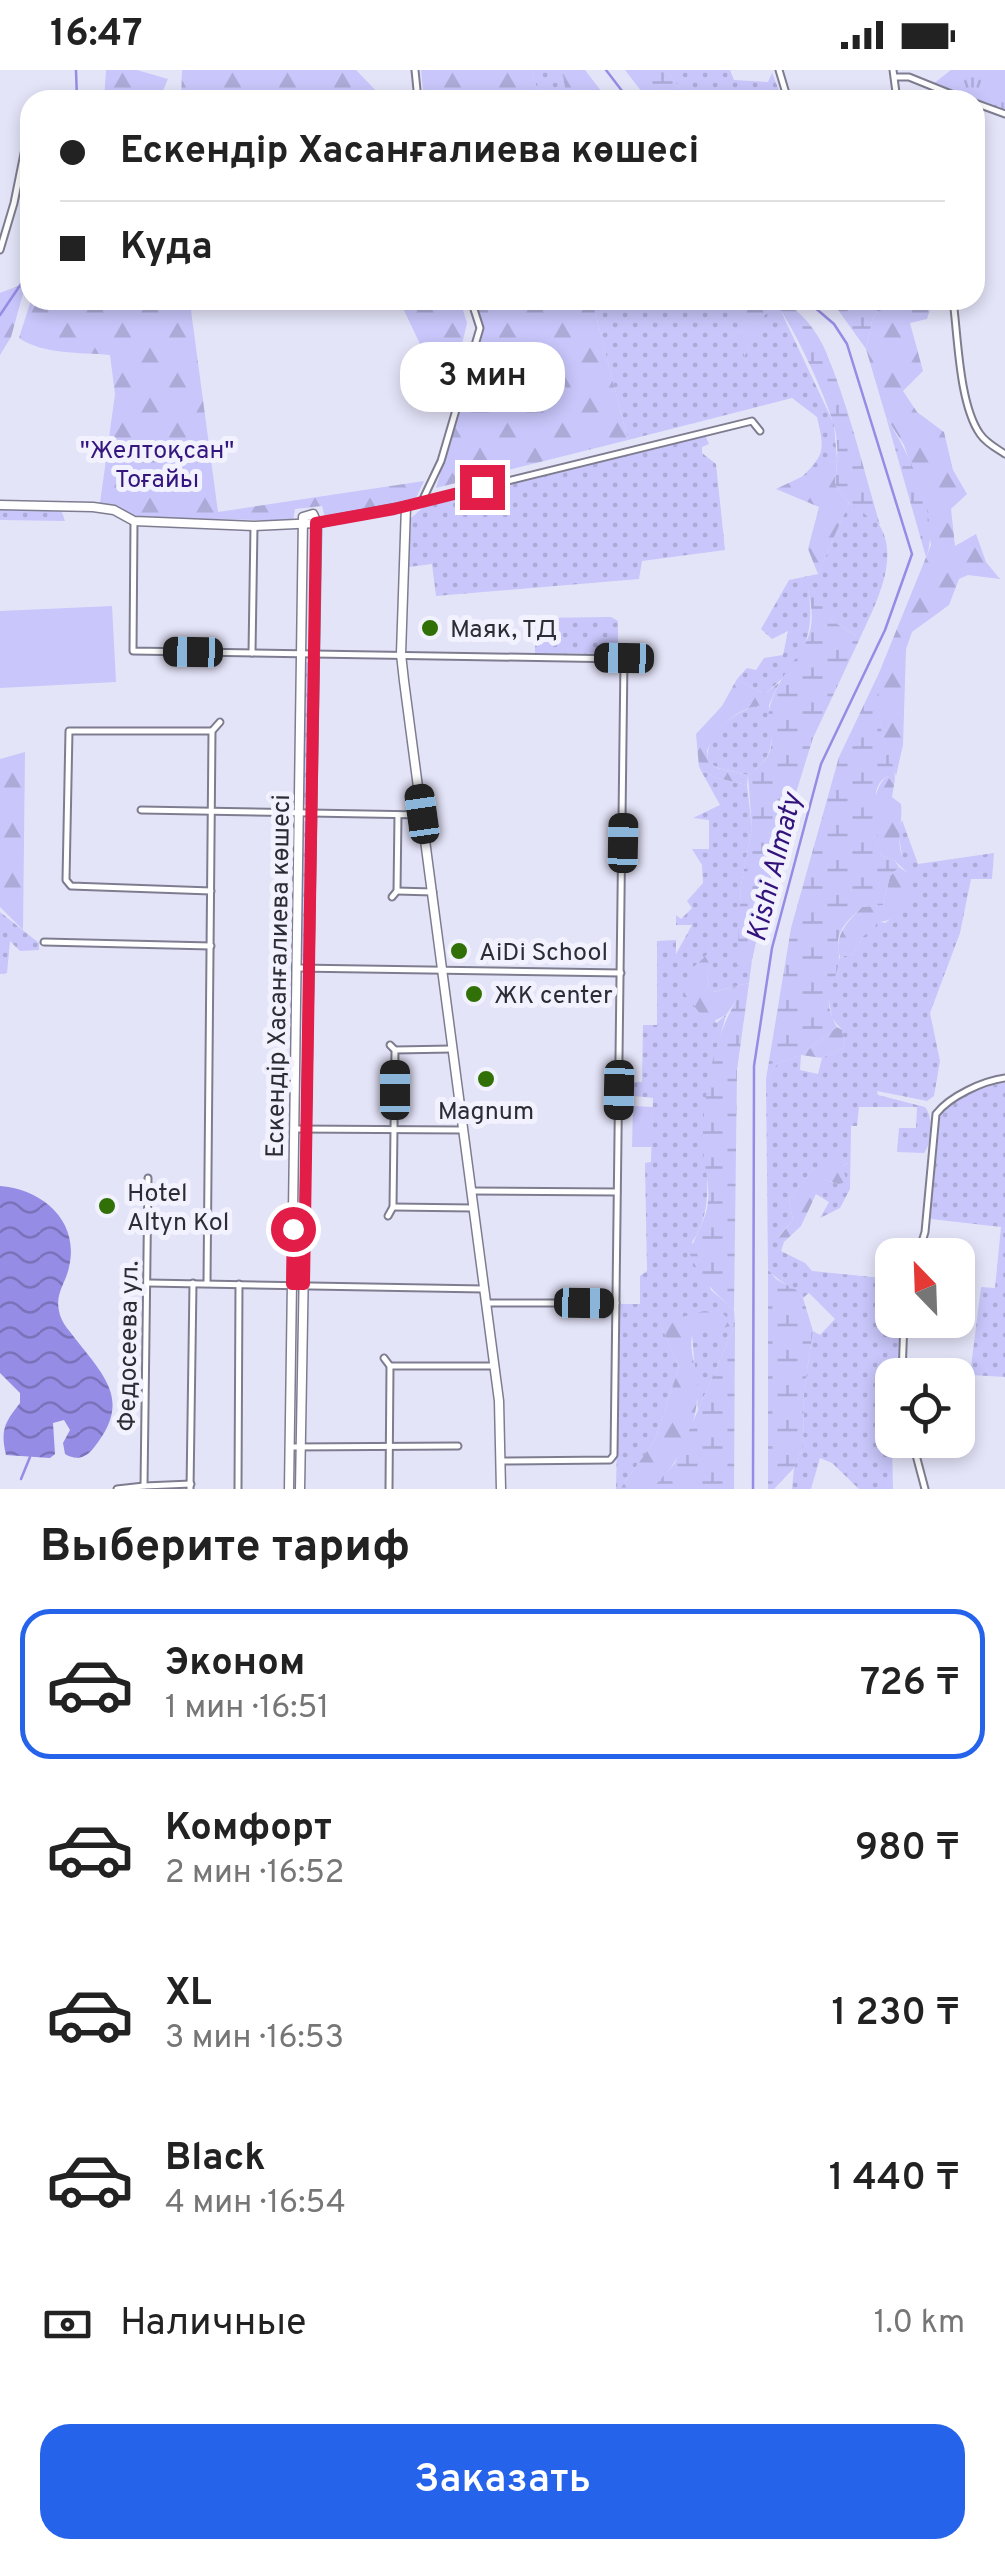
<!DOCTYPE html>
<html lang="ru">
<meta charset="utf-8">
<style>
:root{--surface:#fff;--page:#f6f6f6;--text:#222;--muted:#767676;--line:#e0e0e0;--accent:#2563eb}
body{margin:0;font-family:Overpass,sans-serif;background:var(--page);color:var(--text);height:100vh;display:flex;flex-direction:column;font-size:38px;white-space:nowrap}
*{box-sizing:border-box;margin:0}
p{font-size:32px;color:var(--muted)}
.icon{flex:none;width:55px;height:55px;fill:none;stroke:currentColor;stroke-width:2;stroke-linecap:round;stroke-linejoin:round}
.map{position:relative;height:1419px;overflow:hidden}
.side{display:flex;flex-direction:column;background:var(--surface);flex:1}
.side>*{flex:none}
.top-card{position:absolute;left:20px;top:20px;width:965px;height:220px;border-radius:30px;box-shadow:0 5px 15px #0003;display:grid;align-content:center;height:220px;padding:0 40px;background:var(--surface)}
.needle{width:65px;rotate:337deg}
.buttons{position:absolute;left:875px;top:1168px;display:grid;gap:20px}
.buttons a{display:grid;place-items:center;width:100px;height:100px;border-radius:20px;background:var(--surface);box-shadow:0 5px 15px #0003;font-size:50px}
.end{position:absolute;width:45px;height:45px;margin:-22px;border:12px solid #e11d48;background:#fff;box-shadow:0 0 0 5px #fff}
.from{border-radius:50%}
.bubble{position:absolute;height:70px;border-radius:30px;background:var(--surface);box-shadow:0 5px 15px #0003;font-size:32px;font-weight:600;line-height:70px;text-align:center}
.car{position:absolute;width:30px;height:60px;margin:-30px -15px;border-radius:12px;box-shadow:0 0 8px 2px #0007;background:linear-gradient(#222 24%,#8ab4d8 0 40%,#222 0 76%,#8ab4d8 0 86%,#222 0)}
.top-card b{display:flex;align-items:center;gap:35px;height:95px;font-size:38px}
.top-card b+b{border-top:2px solid var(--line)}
.top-card i{width:25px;height:25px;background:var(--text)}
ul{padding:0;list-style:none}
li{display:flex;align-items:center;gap:30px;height:150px;margin:0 20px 15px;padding:0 20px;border:5px solid transparent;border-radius:30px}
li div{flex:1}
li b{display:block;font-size:38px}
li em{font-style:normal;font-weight:600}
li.selected{border-color:var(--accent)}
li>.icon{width:90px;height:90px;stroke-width:1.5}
h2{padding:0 40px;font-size:45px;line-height:120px}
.pay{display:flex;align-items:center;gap:25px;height:110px;padding:0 40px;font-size:38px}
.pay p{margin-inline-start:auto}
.primary-button{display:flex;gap:20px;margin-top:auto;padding:20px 40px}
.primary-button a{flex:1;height:115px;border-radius:30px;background:var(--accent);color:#fff;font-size:40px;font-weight:600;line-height:115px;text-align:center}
.status{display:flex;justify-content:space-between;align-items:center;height:70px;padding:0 50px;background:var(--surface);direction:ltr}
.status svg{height:28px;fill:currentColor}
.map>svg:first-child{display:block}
.grass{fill:url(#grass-dots)}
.forest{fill:url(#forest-firs)}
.wetland{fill:url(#wetland-marsh)}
.park{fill:url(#park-tufts)}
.pitch{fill:#c8c6fa}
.water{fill:url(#water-waves)}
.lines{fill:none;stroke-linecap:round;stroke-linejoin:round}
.stream{stroke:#958ce5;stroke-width:2.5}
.street-casing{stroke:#7e7d90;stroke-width:9}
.secondary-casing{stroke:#7e7d90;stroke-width:11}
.street{stroke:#fff;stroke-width:5}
.secondary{stroke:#fff;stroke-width:8}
.route{stroke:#e11d48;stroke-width:12}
.poi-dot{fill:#317007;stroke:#f2f2ff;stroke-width:4}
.labels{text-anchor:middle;stroke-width:10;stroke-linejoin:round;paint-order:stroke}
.park-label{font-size:25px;fill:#35167e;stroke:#f2f2ff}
.poi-label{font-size:25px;fill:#2c2c34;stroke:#f2f2ff;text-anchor:start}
.street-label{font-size:25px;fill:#2c2c34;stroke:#f2f2ff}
.water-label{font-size:28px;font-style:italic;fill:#33127c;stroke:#f2f2ff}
</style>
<div class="status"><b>16:47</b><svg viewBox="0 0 49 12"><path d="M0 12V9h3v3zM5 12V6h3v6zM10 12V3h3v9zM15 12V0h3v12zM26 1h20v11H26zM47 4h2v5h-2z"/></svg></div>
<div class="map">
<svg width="1005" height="1419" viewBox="0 0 1005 1419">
<defs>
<pattern id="grass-dots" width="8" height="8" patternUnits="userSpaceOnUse" patternTransform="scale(2.5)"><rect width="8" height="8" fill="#c8c6fa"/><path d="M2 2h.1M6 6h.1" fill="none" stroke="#acaad7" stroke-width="1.8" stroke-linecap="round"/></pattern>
<pattern id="forest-firs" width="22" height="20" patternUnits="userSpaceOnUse" patternTransform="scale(2.5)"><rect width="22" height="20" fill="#c8c6fa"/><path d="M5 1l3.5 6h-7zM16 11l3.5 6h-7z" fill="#acaad7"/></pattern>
<pattern id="wetland-marsh" width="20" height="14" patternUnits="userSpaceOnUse" patternTransform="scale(2.5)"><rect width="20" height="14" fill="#c8c6fa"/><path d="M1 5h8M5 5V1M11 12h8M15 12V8" fill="none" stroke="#acaad7"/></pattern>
<pattern id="park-tufts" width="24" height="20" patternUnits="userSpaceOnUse" patternTransform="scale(2.5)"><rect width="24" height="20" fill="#c8c6fa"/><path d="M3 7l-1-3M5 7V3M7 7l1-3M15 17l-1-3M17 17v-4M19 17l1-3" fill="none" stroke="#acaad7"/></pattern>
<pattern id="water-waves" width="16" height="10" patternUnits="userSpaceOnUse" patternTransform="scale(2.5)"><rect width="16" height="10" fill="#958ce5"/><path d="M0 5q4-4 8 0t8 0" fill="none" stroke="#7a73ba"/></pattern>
</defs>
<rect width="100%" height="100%" fill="#e4e4f9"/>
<g class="grass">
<path d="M531,0H562L567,30H541Z"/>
<path d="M666,0H730L734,10L768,12L772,3L783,30H688Z"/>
<path d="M592,230H741L745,285C752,264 758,246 778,235L834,354L837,390L800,409C825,384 825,381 817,347L792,328L628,370Z"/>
<path d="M705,365L709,374L702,377V383L716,394L725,480L642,491L639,509L436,526L432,494L409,497L411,448L427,434Z"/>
<path d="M849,433C859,440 876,448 881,458C899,492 874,537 860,568L832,551L807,513C817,561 805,594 764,624L737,609L747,598L756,600L764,588L783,585L788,561L772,569L761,559L789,510L818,504Z"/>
<path d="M0,440H61L65,451L0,450Z"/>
<path d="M611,547L618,551V584L535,583V548Z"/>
<path d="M306,592L312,593L309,734L303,735Z"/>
<path d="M763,634L769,635C769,668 781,683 748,705L718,698L708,692C704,661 737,640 763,634Z"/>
<path d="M699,697L713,707L747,715L752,758L741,815L738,895L752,890L749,913L713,922L709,918L707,902L714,878L693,898L716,953L726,945C717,978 708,1011 705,1044C701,1088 719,1134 692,1172L711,1220L734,1240L735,1255L698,1340L692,1264L734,1255L660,1253L679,1297L655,1370L620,1419H616L620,1234H640V1206L647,1201L645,1093L651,1092L653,1028L634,1026L623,1020V1012H642L643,955H657V871L676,870V884L692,855H676V845L681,849L692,838L687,831L703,813L702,795L692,779H709V750L693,748L720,735Z"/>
<path d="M902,750L918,794L994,783L992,809H971L960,863L930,943L940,991L934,1026L927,1031L877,1021L878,1025L925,1037C934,1048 932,1073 924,1083L897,1082L899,1058H916L917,1037H859L857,1056H851L850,1119L840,1138L820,1148L829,1132L814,1123L823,1109L838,1114L842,1096L848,1093L813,1099L789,1130L793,1150L778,1167L784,1172L781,1181L805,1193L812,1201L892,1209V1250H901L896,1305H892V1310L885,1312L892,1375L893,1419H859L832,1393L820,1388L811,1419H792L794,1398L803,1377L804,1320L813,1261L820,1265L835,1249L809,1223L803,1228C793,1216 778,1212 768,1199L766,1009L778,993L801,985L800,1000L818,1004L822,988L845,977L842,960L832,948L829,931V918L840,887L853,884L863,866L877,851L885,853C907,838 908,829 908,803L895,791L902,785L898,761Z"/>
<path d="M303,751H309L306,890H301Z"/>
<path d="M0,842L39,873V880L20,881L10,871L7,903L0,904Z"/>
<path d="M1005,1013V1307L970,1305L981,1217L995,1218L1001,1157L931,1149C933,1128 932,1058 941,1044C951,1029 987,1015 1005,1013Z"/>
</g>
<g class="forest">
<path d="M106,0H137L168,9L159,30H104Z"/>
<path d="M182,0H356L385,30H181Z"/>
<path d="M421,0H531L541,30H424Z"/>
<path d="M562,0H585L608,30H567Z"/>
<path d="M26,213L11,267L0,285V223Z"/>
<path d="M31,230H204L190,233L218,442L424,411L416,428L325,447L322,436L295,439L293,451L136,447L120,437L100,433L115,324L110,285C80,282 44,285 19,268Z"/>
<path d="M399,230H460L467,253L454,308L441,318Z"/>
<path d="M473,230H592L628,370L436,418L482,259Z"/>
<path d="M741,230H772L778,235C757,247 752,266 744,288Z"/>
<path d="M893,230H933L927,249L910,253L923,301L903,321L917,342L944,362L953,400L967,424L951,439L955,476L976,464L986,492L1000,509L968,505L959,509L949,535L912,562L906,579L903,675L896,706L883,669L877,637L879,603L931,475L925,438L904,375L886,347L866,279L873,247Z"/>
<path d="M837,390L835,415L849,433L818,504L808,479L819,437L776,419Z"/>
<path d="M737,609L764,624L779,613L769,635C742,634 716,655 707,681L708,691L717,698L748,705L747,715L713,707L699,697L696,664L722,636Z"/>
<path d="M25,682L23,860L0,837V689Z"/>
<path d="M888,706L894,715L892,727L901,734C903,752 896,767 902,786L895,791L881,785C877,762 866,721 888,706Z"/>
<path d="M899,797L908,803L913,813C908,832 900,852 877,852L874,861L863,866L853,884L840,887C834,864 847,853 862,837L883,835L890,806Z"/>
<path d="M716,876L707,902L709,918L714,922L749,913L726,945L708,954L685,924L693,898Z"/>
<path d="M837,957L842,960L845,977L822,988L801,985Z"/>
<path d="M830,1084L844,1087L849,1092L842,1096L847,1112L838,1114L823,1109L801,1156L784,1172L778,1168L793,1150L789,1130L813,1099L824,1096Z"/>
<path d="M704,1241L722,1243L735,1255L692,1265C689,1281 696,1296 697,1312C700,1353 681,1391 652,1419H620L655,1370L679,1297L660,1253Z"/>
</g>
<g class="wetland">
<path d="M625,0H666L688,30H648Z"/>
<path d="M772,230C795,230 818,262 826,282C849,337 863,398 880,455L849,433L835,415C837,396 839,377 835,359C829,333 791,248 772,230Z"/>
<path d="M831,230H893L873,247L866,279Z"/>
<path d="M886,347C907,380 942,450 926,487Z"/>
<path d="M805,508L832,551L860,568L813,668L775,790L752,890L737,896L741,815L752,758L748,705C791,676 759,662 772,630C793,575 826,580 805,508Z"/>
<path d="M879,603C878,626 878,646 883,668C887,683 898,699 894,715L888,706C870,716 875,734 886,747V755L877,761L881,785L895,791L899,797L890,806L883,835L862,837C855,844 845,852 841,861C836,871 839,876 839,885C840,912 817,922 837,957L801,985L778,993L766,1009L791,858L839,687Z"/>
<path d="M749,913L737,1000L734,1240C715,1223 699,1208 690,1184C694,1165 706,1152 708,1132C710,1114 704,1096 703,1077C702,1026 715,952 749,913Z"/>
<path d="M768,1199L776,1209L796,1220L803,1228L813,1261L804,1320L803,1377L794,1398L774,1419H768Z"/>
<path d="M735,1255L734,1419H652L675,1393Z"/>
</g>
<path class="park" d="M951,0H1005V40L933,14Z"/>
<g class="pitch">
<path d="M112,536L116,612L0,618V541Z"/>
<path d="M633,1036L653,1037L652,1077H632Z"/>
</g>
<path class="water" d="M0,1116C42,1119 80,1151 69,1197C66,1213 55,1223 59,1241C61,1252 68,1259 74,1267C107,1309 132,1332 92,1380C84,1389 75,1390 65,1384L63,1373L70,1360L64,1350L53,1353L55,1384L50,1388L6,1385C0,1360 5,1352 20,1333V1323L0,1303Z"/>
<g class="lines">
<g class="stream">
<path d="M76,0L77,30"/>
<path d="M606,0L629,30"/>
<path d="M0,245L23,211L30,168"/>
<path d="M21,1409L30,1387"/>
<path d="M753,1419L754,996L772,878L821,694L885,560L912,484L847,274L834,254L806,230"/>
</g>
<defs>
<g id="street">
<path d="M415,0L418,30"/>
<path d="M779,0L788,30"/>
<path d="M893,0L897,30"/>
<path d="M895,7H909L966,30"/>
<path d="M975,33L1005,44"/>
<path d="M0,180L14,133L30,54"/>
<path d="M953,230C958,267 959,334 980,364C986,373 996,378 1005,384"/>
<path d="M422,431L441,391L480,258L471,230"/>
<path d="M406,436L752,351L760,361"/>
<path d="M134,451L133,581L624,589L614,1385L610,1390L501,1391"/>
<path d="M252,583L254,456"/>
<path d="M141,740L422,745"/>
<path d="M211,821L71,816L66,810L69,661H212"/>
<path d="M397,821L433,822"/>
<path d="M392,827L397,821L398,745"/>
<path d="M44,872L211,876"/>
<path d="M297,898L621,903"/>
<path d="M395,980L452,979"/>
<path d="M295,1059L462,1060"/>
<path d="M472,1121L617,1122"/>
<path d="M393,1137L473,1138"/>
<path d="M388,1146L393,1137L395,980L390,975"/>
<path d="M918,1185L925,1162L936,1044C950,1026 983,1011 1005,1008"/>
<path d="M148,1213L484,1219"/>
<path d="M207,1213L212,661L220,652"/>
<path d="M486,1233H616"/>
<path d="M384,1288L390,1296L389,1419"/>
<path d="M390,1296H495"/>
<path d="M902,1305L904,1250"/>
<path d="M912,1370L925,1419"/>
<path d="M290,1377L458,1376"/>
<path d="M144,1416L191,1414"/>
<path d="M117,1419L144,1416L148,1108"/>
<path d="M190,1419L193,1213"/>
<path d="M238,1419L239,1214"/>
</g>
<g id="secondary">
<path d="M0,435L93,437L114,440L134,451L254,456L317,453L406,436L401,584L404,611L499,1331L501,1419"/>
<path d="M289,1419L303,447L313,444L317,453"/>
<path d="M300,1419L317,453"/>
</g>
</defs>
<use href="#street" class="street-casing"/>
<use href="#secondary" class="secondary-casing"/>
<use href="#street" class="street"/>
<use href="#secondary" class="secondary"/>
</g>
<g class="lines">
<path class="route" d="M293,1159L292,1214H304L316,453L394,439L482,417"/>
</g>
<g class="poi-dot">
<circle cx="430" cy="558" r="10"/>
<circle cx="459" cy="881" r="10"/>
<circle cx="474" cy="924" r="10"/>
<circle cx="486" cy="1009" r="10"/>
<circle cx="107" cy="1136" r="10"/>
</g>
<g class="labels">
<g class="park-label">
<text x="157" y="388">"Желтоқсан"<tspan x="157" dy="29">Тоғайы</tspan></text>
</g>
<g class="poi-label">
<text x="450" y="567">Маяк, ТД</text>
<text x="479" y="890">AiDi School</text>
<text x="494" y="933">ЖК center</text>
<text x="486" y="1049" text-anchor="middle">Magnum</text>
<text x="127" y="1131">Hotel<tspan x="127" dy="29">Altyn Kol</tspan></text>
</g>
<g class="street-label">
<text transform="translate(277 906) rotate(-89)" y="9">Ескендір Хасанғалиева көшесі</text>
<text transform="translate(127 1276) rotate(-89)" y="9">Федосеева ул.</text>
</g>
<g class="water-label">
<text transform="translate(773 797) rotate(-76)" y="10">Kіshі Almaty</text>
</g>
</g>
</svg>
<div class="buttons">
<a><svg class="needle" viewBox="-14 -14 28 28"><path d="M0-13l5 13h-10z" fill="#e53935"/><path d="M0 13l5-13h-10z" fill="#767676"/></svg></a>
<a><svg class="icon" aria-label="locate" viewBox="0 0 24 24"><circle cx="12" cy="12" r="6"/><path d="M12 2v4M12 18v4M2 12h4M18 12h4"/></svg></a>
</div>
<i class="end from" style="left:293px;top:1159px"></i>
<i class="end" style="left:482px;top:417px"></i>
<div class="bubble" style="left:400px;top:272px;width:165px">3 мин</div>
<i class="car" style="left:193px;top:582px;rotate:271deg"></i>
<i class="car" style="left:624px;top:588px;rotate:271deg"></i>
<i class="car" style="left:422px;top:744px;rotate:352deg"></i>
<i class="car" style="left:623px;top:773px;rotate:1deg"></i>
<i class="car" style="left:395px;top:1020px;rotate:0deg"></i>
<i class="car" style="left:619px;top:1020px;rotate:181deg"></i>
<i class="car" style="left:584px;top:1233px;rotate:91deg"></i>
<div class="top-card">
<b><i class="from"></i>Ескендір Хасанғалиева көшесі</b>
<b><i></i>Куда</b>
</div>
</div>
<section class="side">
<h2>Выберите тариф</h2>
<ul>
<li class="selected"><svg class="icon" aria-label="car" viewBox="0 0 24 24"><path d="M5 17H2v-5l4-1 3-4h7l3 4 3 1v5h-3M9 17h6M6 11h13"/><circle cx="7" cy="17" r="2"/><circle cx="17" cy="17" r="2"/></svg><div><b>Эконом</b><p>1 мин · 16:51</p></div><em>726 ₸</em></li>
<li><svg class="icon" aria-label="car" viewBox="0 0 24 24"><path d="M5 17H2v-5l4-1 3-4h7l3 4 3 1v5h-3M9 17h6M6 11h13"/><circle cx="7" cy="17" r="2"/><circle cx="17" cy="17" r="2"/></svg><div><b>Комфорт</b><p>2 мин · 16:52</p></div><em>980 ₸</em></li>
<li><svg class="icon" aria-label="car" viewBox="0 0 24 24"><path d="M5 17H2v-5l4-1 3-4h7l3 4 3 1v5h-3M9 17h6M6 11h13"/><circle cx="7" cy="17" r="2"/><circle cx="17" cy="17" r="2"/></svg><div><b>XL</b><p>3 мин · 16:53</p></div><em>1 230 ₸</em></li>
<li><svg class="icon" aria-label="car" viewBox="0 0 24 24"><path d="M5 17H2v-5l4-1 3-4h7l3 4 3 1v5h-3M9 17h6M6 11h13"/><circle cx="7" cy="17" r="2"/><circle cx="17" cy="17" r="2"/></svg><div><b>Black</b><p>4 мин · 16:54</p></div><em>1 440 ₸</em></li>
</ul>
<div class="pay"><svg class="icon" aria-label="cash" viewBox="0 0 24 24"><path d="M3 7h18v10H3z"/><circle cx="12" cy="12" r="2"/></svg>Наличные<p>1.0 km</p></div>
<div class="primary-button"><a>Заказать</a></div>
</section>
